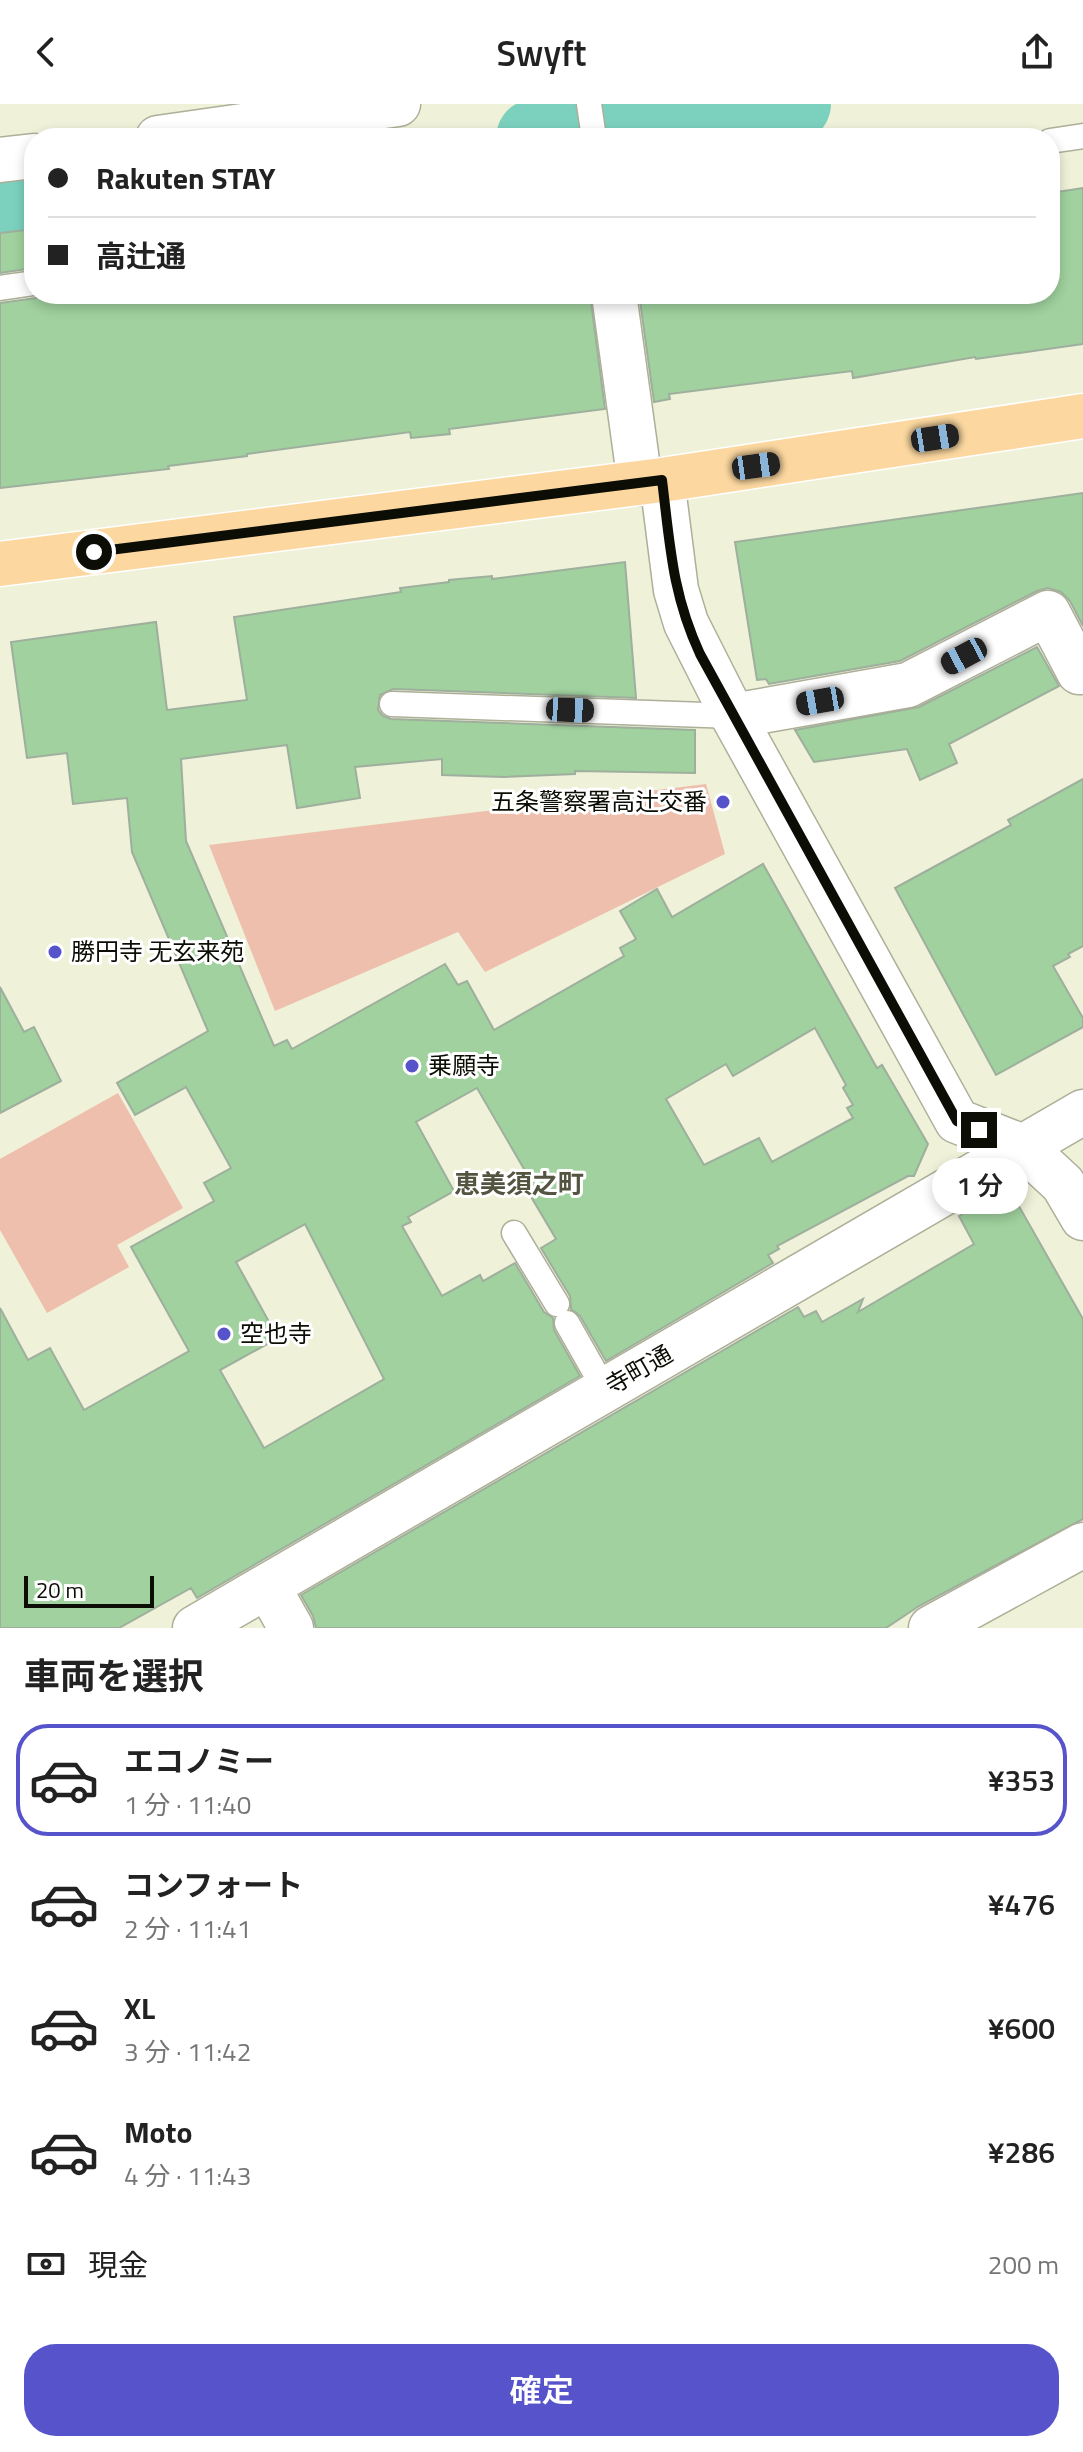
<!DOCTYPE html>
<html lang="ja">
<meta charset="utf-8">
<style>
:root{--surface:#fff;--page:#f2f2f2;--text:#222;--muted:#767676;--line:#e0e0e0;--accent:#5754cb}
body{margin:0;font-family:"Titillium Web","Noto Sans JP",sans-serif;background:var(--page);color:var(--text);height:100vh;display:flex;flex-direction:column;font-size:30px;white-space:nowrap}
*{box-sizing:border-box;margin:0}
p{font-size:26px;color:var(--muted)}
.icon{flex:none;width:44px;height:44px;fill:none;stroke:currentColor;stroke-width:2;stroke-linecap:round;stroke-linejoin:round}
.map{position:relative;height:1524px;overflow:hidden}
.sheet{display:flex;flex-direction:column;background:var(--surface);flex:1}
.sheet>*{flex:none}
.guide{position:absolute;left:24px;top:24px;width:1036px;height:176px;border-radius:32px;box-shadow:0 4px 12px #0003;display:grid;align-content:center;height:176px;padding:0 24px;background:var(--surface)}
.scale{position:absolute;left:24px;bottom:20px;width:130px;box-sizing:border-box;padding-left:8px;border:4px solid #0c0d05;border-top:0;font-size:22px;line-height:28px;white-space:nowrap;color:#0c0d05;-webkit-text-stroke:6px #fff;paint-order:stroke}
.end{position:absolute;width:36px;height:36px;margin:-18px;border:10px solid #0c0d05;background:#fff;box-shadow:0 0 0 4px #fff}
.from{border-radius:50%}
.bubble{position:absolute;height:56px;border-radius:28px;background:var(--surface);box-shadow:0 4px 12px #0003;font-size:26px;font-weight:600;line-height:56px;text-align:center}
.car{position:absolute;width:24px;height:48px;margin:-24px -12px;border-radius:10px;box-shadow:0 0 6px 2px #0007;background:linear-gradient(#222 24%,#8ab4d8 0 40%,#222 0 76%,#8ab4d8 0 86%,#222 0)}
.guide b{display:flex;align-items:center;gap:28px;height:76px;font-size:30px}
.guide b+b{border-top:2px solid var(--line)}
.guide i{width:20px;height:20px;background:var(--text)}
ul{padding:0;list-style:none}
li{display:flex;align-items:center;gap:24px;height:112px;margin:0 16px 12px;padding:0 8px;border:4px solid transparent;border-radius:32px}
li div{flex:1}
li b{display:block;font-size:30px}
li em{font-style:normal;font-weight:600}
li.on{border-color:var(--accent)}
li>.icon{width:72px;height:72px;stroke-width:1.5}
h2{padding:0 24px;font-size:36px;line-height:96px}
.pay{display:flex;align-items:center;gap:20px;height:88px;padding:0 24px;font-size:30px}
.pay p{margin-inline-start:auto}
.action{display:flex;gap:16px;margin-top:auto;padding:16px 24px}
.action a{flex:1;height:92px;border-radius:32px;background:var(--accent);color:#fff;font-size:32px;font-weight:600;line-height:92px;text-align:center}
header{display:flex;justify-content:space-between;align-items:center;height:104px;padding:0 24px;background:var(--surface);font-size:36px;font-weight:600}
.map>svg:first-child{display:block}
.green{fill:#eebfac}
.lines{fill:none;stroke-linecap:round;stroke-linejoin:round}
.river{stroke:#7bd1be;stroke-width:78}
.building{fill:#a0d19e;stroke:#9eaf9d;stroke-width:2;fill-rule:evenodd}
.service-casing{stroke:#adaf98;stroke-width:27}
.minor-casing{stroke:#adaf98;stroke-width:47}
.tertiary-casing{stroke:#adaf98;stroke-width:47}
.primary-casing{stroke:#fff;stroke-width:47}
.service{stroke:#fff;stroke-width:24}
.minor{stroke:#fff;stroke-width:44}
.tertiary{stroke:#fff;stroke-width:44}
.primary{stroke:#fcd8a0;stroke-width:44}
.route{stroke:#0c0d05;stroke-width:10}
.poi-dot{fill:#5754cb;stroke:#fff;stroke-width:3}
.labels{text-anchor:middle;stroke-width:6;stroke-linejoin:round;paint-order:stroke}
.poi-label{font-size:24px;fill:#0c0d05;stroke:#fff;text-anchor:start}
.street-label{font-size:24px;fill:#0c0d05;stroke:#fff}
.neighbourhood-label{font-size:26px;font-weight:bold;fill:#545541;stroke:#fff}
</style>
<header><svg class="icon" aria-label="back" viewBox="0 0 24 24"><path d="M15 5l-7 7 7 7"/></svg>Swyft<svg class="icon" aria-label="share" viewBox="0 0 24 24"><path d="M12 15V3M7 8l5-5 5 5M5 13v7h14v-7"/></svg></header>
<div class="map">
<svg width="1083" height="1524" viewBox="0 0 1083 1524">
<rect width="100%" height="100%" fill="#eff1d9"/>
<g class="green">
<path d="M706,680L725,750L485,868L458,828L275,907L209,741Z"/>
<path d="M118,989L183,1104L117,1141L129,1163L47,1209L0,1126V1055Z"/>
</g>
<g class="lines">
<g class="river">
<path d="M535,34L792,0"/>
<path d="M0,105L34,100"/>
</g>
</g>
<g class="building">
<path d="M1083,84V240L976,255L975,253L853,274L852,267L669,290L670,295L654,298L639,190H753L754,195L788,190H1050V89Z"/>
<path d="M34,125V164L0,169V129Z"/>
<path d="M44,190H590L605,305L449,325L450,330L411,334L410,328L247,350V352L168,362L169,365L0,384V199L36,194Z"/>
<path d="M1083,389V522L1070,497L1061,488L1048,484L1037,487L900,557L769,580L766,575L757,576L735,438Z"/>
<path d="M625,458L636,594L393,585L380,591L378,606L383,612L391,615L695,626V669L575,667V670L503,673L442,671V655L355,663L360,694L297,704L287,641L181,655L186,737L274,942L287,936L292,945L445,860L458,881L467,877L494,926L624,852L620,844L636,835L620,807L657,785L672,813L763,760L877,964L882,961L928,1040L914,1072H908L777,1142L779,1145L768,1151L773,1159L606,1257L580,1212L571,1205L570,1192L541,1144L556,1135L517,1069L524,1065L477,984L416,1018L454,1087L408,1113L411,1118L402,1122L442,1192L480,1171L483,1177L515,1159L544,1208L553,1214L554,1226L580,1272L197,1494L191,1484L119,1524H0V1204L28,1256L50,1244L84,1306L189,1247L131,1143L214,1097L204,1079L231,1064L186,983L135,1011L117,979L208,927L132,748L127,694L73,700L67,649L27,654L11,538L156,518L167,606L247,596L234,513L401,488L400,484L449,478V476L492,472V475ZM815,924L846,981L843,984L853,1001L847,1004L853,1014L772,1058L759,1034L704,1061L666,995L726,960L733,972ZM305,1120L384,1275L264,1344L220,1266L278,1234L236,1158Z"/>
<path d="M1037,543L1059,582L949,640L957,659L920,676L907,645L814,658L795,626L919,603Z"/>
<path d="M1083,675V842L1068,850L1070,853L1053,862L1083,914V923L996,971L895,784L1011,721L1008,716Z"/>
<path d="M0,883L24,928L34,923L61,977L0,1009Z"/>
<path d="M1008,1083L1083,1215V1415L919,1502L886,1524H316L313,1512L301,1491L798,1203L804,1213L816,1207L822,1218L863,1195L858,1208L974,1140L959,1112Z"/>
</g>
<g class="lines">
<defs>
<g id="service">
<path d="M589,0L594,34"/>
<path d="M1050,37L1083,32"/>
<path d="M0,184L34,179"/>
<path d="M392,600L733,612"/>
<path d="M514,1129L557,1200"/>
<path d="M567,1219L605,1286"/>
</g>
<g id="minor">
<path d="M158,34L398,0"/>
<path d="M0,56L34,52"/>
<path d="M614,190L640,379"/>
<path d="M733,612L908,581L1048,509L1079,568L1083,565"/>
<path d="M268,1483L291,1524"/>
<path d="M195,1524L1083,1008"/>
<path d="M931,1524L1083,1441"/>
</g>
<path id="tertiary" d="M662,376L676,486L686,519L733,612L957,1017L1023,1043L1063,1080L1083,1114"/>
<path id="primary" d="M0,460L662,376L1083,312"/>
</defs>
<use href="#service" class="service-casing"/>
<use href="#minor" class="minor-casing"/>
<use href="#tertiary" class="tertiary-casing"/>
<use href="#primary" class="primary-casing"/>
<use href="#service" class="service"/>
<use href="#minor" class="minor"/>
<use href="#tertiary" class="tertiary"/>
<use href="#primary" class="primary"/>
</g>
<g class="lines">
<path class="route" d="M94,448L662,376C670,440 672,490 700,550L957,1017L979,1026"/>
</g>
<g class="poi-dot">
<circle cx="723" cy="698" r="8"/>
<circle cx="55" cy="848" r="8"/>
<circle cx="412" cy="962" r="8"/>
<circle cx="224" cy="1230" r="8"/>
</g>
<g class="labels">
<g class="poi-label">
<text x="707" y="706" text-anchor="end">五条警察署高辻交番</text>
<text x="71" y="856">勝円寺 无玄来苑</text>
<text x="428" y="970">乗願寺</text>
<text x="240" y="1238">空也寺</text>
</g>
<g class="street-label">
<text transform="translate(639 1266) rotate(-30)" y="8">寺町通</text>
</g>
<g class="neighbourhood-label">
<text x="519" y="1089">恵美須之町</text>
</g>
</g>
</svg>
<div class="scale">20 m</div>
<i class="end from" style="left:94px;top:448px"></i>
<i class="end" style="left:979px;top:1026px"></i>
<div class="bubble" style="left:932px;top:1054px;width:96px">1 分</div>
<i class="car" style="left:935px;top:334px;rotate:81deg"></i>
<i class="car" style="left:756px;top:362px;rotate:82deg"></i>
<i class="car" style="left:964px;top:552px;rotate:242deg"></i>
<i class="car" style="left:820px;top:597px;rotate:260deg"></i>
<i class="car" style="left:570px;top:606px;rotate:92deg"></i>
<div class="guide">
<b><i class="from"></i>Rakuten STAY</b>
<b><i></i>高辻通</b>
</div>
</div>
<section class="sheet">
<h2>車両を選択</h2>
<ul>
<li class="on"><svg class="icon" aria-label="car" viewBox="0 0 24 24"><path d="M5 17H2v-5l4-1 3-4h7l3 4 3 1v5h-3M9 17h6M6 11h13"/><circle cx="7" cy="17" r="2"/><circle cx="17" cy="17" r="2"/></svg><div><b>エコノミー</b><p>1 分 · 11:40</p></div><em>¥353</em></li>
<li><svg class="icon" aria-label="car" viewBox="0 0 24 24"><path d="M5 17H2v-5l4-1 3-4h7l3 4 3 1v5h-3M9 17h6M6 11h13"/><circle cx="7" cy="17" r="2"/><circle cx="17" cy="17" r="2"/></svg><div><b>コンフォート</b><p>2 分 · 11:41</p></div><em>¥476</em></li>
<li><svg class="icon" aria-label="car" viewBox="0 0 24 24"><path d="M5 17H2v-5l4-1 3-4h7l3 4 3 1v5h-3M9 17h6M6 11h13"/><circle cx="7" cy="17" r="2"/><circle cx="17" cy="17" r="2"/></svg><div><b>XL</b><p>3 分 · 11:42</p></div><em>¥600</em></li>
<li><svg class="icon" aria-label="car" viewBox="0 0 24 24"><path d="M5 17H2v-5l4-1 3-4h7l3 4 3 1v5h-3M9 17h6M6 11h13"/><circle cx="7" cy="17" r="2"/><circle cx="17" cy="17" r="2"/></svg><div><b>Moto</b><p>4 分 · 11:43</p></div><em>¥286</em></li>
</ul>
<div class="pay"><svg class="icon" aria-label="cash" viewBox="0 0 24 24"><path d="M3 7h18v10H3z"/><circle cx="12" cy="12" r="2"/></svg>現金<p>200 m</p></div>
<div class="action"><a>確定</a></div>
</section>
